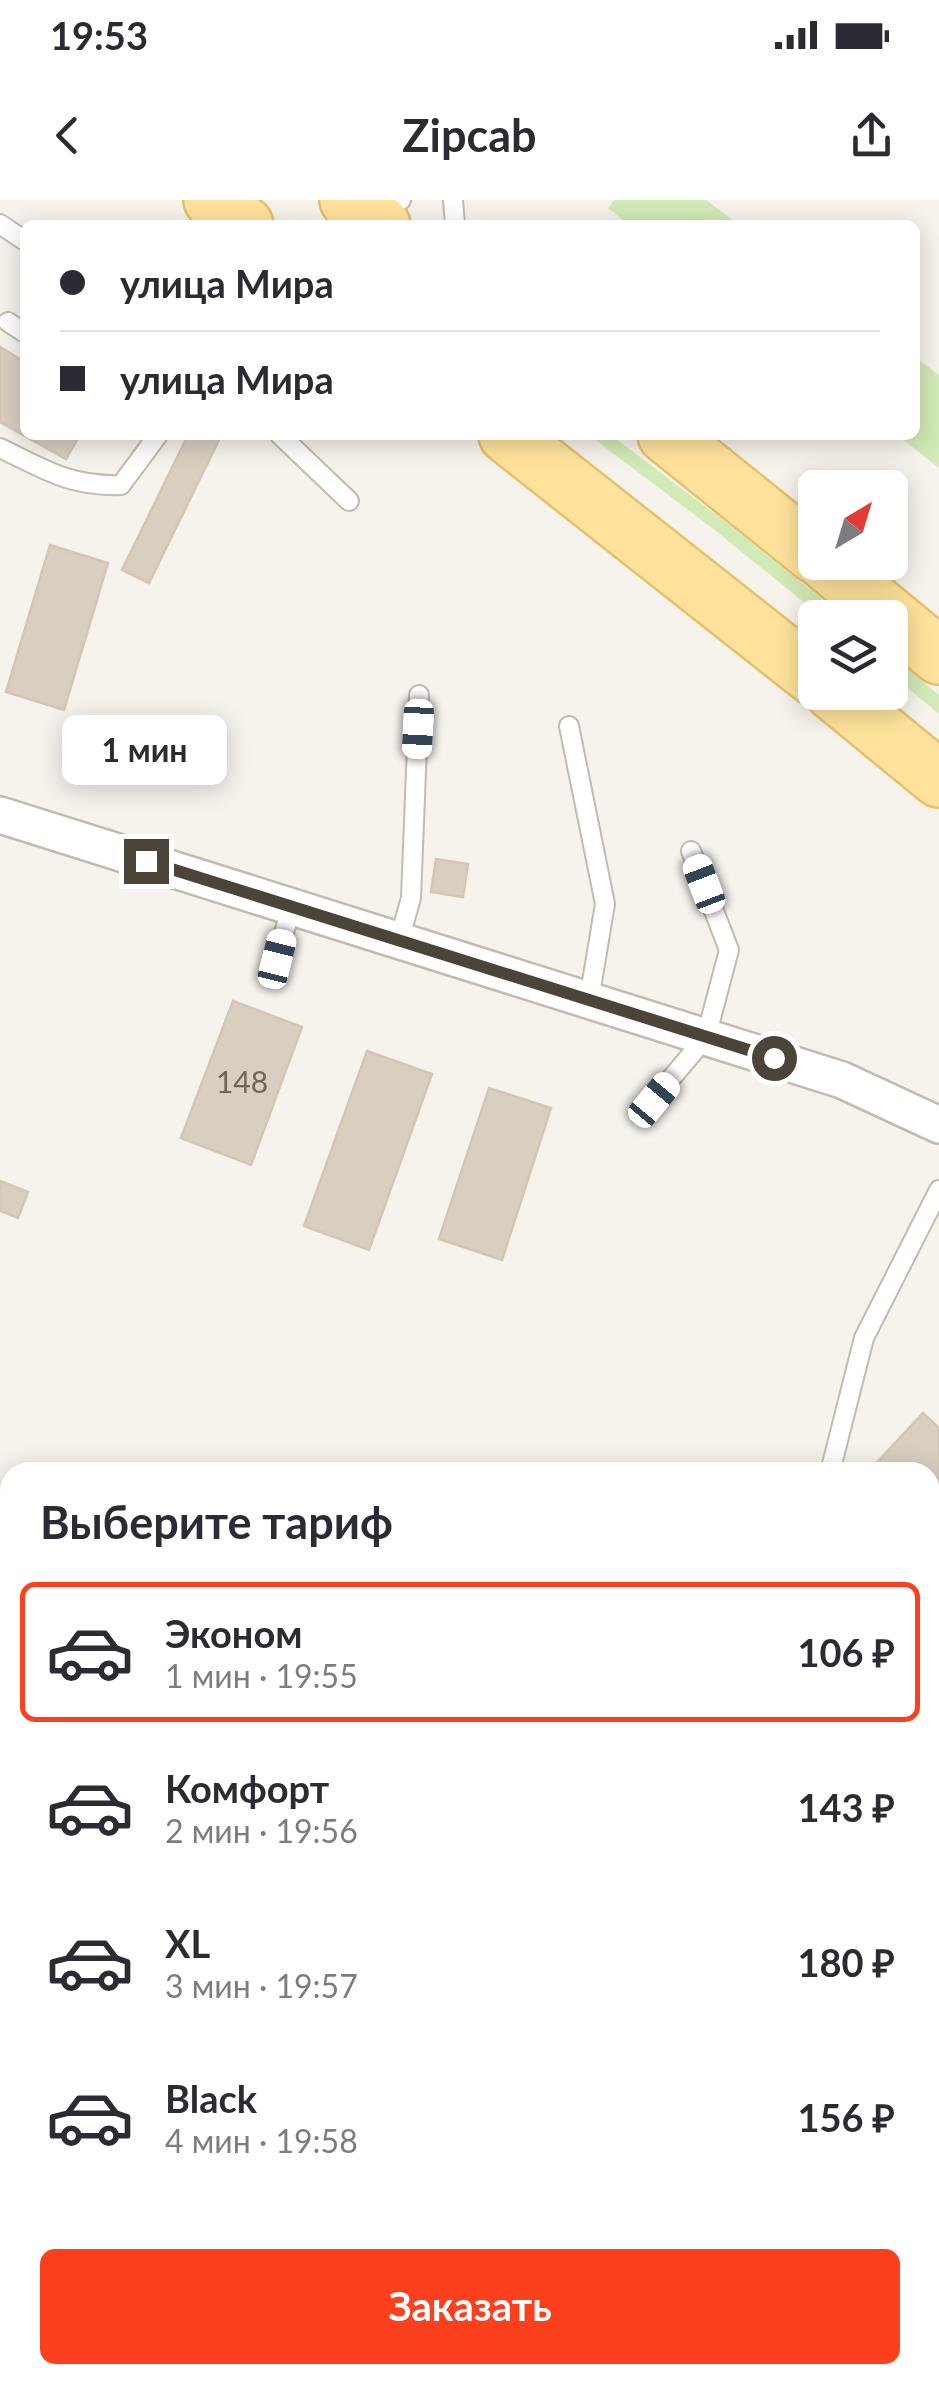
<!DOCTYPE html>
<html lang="ru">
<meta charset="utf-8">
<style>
:root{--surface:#fff;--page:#f2f2f3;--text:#2b2b33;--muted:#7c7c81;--line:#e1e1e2;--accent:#fc3f1d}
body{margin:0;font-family:Lato,sans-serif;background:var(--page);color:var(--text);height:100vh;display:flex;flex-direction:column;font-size:38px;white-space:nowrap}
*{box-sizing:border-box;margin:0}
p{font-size:32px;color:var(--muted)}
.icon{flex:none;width:55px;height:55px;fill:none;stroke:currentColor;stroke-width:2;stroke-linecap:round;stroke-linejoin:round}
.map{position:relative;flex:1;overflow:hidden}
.sheet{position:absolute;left:0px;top:1262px;width:940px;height:922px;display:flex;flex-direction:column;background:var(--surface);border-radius:30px 30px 0 0;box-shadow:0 5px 25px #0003}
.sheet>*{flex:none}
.hud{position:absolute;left:20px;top:20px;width:900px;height:220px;border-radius:15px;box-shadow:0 5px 25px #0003;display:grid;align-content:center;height:220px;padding:0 40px;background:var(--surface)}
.needle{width:65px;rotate:38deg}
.buttons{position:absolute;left:798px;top:270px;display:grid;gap:20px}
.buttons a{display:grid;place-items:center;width:110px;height:110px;border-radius:15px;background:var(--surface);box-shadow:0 5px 25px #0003;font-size:50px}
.end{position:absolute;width:45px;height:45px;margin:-22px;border:12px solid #4b4439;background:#fff;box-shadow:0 0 0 5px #fff}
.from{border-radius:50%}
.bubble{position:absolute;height:70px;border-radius:15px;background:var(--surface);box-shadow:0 5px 25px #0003;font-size:32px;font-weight:700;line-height:70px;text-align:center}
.car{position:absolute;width:30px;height:60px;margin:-30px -15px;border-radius:12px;box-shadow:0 0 8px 2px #0007;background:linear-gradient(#fff 24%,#345 0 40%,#fff 0 76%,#345 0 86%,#fff 0)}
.hud b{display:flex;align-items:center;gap:35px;height:95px;font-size:38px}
.hud b+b{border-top:2px solid var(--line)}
.hud i{width:25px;height:25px;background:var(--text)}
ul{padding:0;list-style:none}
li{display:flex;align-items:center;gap:30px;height:140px;margin:0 20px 15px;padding:0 20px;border:5px solid transparent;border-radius:15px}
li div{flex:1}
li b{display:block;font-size:38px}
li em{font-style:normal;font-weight:700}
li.active{border-color:var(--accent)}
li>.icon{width:90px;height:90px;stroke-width:1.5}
h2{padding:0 40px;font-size:45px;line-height:120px}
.button{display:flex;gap:20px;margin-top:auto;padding:20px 40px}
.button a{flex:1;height:115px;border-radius:15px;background:var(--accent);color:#fff;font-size:40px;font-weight:700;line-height:115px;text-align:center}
.status{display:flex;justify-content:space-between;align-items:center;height:70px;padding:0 50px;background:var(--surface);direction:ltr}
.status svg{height:28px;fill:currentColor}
header{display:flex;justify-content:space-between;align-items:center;height:130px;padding:0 40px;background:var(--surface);font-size:45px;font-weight:700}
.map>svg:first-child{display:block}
.green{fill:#d2eab5}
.building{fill:#d8cfc1;stroke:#d3c7b4;stroke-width:2.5}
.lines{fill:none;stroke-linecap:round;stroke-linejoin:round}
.service-casing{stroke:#c2bbae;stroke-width:22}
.minor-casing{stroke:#c2bbae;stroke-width:40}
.primary-casing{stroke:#e6c16a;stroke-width:60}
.service{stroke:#fff;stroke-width:18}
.minor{stroke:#fff;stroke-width:35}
.primary{stroke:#ffe39c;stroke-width:55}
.route{stroke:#4b4439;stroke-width:12}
.labels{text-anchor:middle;stroke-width:8;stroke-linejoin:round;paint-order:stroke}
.number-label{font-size:30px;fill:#6e675b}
</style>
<div class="status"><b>19:53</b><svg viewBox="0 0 49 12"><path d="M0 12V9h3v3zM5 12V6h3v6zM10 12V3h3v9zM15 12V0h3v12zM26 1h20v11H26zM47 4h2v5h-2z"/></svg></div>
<header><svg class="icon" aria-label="back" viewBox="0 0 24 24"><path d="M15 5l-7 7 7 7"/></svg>Zipcab<svg class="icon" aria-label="share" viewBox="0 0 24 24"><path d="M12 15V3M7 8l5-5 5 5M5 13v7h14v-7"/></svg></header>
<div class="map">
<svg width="939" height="2184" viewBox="0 0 939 2184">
<rect width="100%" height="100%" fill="#f6f3ec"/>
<g class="green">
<path d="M614,0H706L739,25H629L608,8Z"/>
<path d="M915,157L939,175V268L897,235H915Z"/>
<path d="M589,235H611L723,320L844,417H822L716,331Z"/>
<path d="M890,455L939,495V514L890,473Z"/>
<path d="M939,1647V2184H405L414,2175H930V1657Z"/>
<path d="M65,2175H318L319,2180L313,2184H64Z"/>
</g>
<g class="building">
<path d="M0,147L25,162V235H80L66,259L0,222Z"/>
<path d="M188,235H209L219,240L149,383L122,370Z"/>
<path d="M50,345L108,363L64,510L6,492Z"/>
<path d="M436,659L468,664L463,697L431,692Z"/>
<path d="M233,801L302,827L251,965L181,938Z"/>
<path d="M367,851L432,874L369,1050L304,1026Z"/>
<path d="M489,888L551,908L502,1060L439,1039Z"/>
<path d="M0,981L28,992L18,1018L0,1011Z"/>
<path d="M923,1213L939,1228V1338L930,1330V1272H868Z"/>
</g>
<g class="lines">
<defs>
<g id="service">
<path d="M395,0H401"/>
<path d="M453,0L455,25"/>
<path d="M0,24L25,41"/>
<path d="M8,122L25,133"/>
<path d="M280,235L349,301"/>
<path d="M0,248C44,269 70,287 121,285L158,235"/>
<path d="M569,526L605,704L589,800"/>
<path d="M399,740L411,698L419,495"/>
<path d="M277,759L291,707"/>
<path d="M653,900L706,837L729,750L691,651"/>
<path d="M830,1272L864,1138L939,990"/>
</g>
<path id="minor" d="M0,615L842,880L939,925"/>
<g id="primary">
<path d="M212,0L245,25"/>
<path d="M348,0L382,25"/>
<path d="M507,235L815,478"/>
<path d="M666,235L815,355"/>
<path d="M825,362L939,456"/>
<path d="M833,492L939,579"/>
</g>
</defs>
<use href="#service" class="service-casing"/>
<use href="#minor" class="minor-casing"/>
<use href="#primary" class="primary-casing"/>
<use href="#service" class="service"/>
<use href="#minor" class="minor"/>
<use href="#primary" class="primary"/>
</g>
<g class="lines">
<path class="route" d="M146,661L774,858"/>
</g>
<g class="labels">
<g class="number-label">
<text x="242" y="893">148</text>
</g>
</g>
</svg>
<div class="buttons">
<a><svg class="needle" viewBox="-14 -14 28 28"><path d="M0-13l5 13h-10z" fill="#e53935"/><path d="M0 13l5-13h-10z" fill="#7c7c81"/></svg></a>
<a><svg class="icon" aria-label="layers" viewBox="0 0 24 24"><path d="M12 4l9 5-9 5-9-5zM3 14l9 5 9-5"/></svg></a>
</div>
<i class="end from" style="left:774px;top:858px"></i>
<i class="end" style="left:146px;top:661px"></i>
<div class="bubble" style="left:62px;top:515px;width:165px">1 мин</div>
<i class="car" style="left:418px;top:529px;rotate:183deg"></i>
<i class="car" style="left:704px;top:684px;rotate:339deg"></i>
<i class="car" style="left:277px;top:759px;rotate:14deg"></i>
<i class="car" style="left:654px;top:900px;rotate:40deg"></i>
<div class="hud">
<b><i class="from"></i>улица Мира</b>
<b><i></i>улица Мира</b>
</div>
<section class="sheet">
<h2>Выберите тариф</h2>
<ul>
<li class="active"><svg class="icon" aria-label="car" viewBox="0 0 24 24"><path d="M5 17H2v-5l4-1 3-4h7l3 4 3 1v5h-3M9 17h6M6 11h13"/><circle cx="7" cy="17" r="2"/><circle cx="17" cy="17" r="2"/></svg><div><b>Эконом</b><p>1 мин · 19:55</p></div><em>106 ₽</em></li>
<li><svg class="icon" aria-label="car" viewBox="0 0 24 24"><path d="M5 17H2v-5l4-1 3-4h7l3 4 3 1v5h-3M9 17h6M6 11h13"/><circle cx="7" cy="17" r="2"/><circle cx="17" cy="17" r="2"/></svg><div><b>Комфорт</b><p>2 мин · 19:56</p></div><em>143 ₽</em></li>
<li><svg class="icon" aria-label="car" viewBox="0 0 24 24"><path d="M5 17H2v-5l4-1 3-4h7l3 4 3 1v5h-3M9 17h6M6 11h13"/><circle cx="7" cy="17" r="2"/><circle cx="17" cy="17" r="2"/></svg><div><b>XL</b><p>3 мин · 19:57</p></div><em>180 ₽</em></li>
<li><svg class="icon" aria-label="car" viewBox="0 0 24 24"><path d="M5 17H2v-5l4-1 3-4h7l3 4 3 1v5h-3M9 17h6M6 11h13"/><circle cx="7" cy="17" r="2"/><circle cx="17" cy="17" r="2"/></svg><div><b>Black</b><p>4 мин · 19:58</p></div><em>156 ₽</em></li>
</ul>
<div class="button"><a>Заказать</a></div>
</section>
</div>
